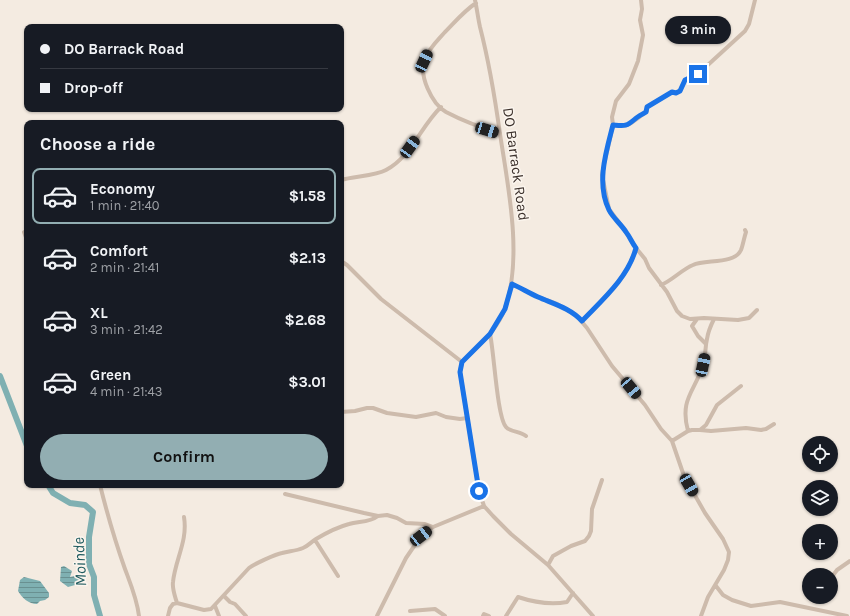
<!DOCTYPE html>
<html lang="en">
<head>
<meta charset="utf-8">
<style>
  body { margin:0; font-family:Karla,sans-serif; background:#242831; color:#f1f3f6; height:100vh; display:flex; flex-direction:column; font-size:15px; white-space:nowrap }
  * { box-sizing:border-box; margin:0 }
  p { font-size:13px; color:#9ea1a6 }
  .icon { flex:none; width:22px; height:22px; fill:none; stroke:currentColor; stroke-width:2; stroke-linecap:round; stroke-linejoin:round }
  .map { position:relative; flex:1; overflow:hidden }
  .sheet { position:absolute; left:24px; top:120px; width:320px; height:368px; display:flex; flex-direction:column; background:#171b24; border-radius:8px; box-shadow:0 1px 3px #0004 }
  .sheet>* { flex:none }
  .guide { position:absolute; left:24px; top:24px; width:320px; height:88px; border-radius:8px; box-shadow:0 1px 3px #0004; display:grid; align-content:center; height:88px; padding:0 16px; background:#171b24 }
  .buttons { position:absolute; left:802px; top:436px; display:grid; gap:8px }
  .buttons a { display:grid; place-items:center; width:36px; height:36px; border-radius:50%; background:#171b24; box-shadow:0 1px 3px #0004; font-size:20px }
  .end { position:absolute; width:18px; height:18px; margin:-9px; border:5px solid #1a73e8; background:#fff; box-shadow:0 0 0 2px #fff }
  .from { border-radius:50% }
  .bubble { position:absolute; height:28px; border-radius:14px; background:#171b24; box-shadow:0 1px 3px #0004; font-size:13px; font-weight:700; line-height:28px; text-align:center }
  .car { position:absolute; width:12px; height:24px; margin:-12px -6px; border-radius:5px; box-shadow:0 0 3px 1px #0007; background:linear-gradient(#222 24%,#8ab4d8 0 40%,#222 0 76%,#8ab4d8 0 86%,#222 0) }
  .guide b { display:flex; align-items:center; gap:14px; height:38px; font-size:15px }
  .guide b+b { border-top:1px solid #363941 }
  .guide i { width:10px; height:10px; background:#f1f3f6 }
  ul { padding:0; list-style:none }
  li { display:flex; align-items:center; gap:12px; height:56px; margin:0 8px 6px; padding:0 8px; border:2px solid transparent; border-radius:8px }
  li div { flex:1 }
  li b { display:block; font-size:15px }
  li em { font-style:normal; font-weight:700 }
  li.current { border-color:#92aeb2 }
  li>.icon { width:36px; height:36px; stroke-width:1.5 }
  h2 { padding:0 16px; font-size:18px; line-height:48px }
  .primary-button { display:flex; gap:8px; margin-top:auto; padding:8px 16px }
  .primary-button a { flex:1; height:46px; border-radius:24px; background:#92aeb2; color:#111; font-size:16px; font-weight:700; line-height:46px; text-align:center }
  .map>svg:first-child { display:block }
  .water { fill:url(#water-rules) }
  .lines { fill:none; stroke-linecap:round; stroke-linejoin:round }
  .river { stroke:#7fb0b2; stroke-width:6 }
  .minor { stroke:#cdbbac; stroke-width:4 }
  .route { stroke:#1a73e8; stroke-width:5 }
  .labels { text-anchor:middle; stroke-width:3; stroke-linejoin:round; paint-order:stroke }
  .street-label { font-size:15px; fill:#3b302b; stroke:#fbf5ee }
  .water-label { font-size:16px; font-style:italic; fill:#1f5a5e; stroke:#fbf5ee }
</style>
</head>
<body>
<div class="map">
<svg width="850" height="616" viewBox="0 0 850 616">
  <defs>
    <pattern id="water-rules" width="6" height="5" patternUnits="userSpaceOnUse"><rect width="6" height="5" fill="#7fb0b2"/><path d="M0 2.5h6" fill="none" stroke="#699091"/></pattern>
  </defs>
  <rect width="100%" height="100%" fill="#f4ebe1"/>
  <!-- water -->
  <path class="water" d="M 64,566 L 72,571 L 70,577 L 78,575 L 82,577 L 82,580 L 75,585 L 68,587 L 60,581 L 61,567 Z
    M 24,577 L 40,581 L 49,593 L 49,597 L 45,600 L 40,601 L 37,604 C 29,604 22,598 18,591 L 20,580 Z"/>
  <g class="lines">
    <!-- river -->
    <path class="river" d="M 0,376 L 27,446
      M 48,485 L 53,493 L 70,503 L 85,505 L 93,512 L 89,537 L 89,564 L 94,577 L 94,595 L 100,616"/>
    <!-- minor -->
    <path class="minor" d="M 475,0 C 477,9 478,18 480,27 C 489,62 495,98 500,134 C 508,186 523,258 505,308 C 498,330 478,346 462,362 L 460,372 L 479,491 L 484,506 L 493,516 L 511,534 L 548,565 L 593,616
      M 641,0 L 642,9 L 640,20 L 643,35 L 638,61 L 629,84 L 616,101 L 612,117 L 613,125 L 604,165 L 602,175 L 609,209 L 626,232 L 636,248 L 645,259 L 649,268 L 667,292 L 677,311 L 682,316 L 690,319 L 704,318 L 738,320 L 749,318 L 757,310
      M 476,3 C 464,11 455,22 445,32 C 437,41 429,48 425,59 C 418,75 432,104 446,112 C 463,121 482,128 500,133
      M 613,125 C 617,125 623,126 627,125 C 630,125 643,114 647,111 L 647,107 L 672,92 L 676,93 L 680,91 L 685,80 L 698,74 L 745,31 L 749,24 L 755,0
      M 341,180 C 354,176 375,176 386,170 C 411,157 421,126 441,107
      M 24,232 L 27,240
      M 341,261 L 347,265 L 381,299 L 462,362
      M 512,284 L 538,297 L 557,304 L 576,315 L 587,328 L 612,366 L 645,405 L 661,429 L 672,441 L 684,476 L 705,513 L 723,539 L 729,552 L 728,560 L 724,570 L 708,597 L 701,616
      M 661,285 C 673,280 681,270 693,265 C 705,259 734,265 741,250 C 743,245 744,238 746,232 L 745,230
      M 697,319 L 692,326 L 698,336 L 706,344
      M 582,321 C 603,299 628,278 636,248
      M 490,334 C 494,351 497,417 506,427 C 510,432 520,431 526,436
      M 341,412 L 355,411 L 367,408 L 373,408 L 387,413 L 416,417 L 436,413 L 446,417 L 460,419 L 467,418
      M 700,430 L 711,431 L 746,428 L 761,430 L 766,429 L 774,424
      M 688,431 C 679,398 696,391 703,364 C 706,355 705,347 707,339 C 708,332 711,325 714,319
      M 672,441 L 688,431 L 692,430 L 700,430 L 706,425 L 717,405 L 741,386
      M 100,485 C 107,513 115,541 125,569 C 131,585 137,599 139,616
      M 285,494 L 364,513 L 378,516 L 387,515 L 397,518 L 406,523 L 425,524 L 433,527
      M 315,540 L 338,576
      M 548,565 L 553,556 L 571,546 L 585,541 L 589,536 L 591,531 L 592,509 L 602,480
      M 831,578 L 837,570 L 850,561
      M 716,586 L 723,595 L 732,600 L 751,606 L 780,602 L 847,616
      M 224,596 L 230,602 L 235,604 L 246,616
      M 177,603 C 175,596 172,589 173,582 C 175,560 188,541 184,517
      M 215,606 L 219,616
      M 410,611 L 435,609 L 445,616
      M 168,616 L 170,608 L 173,604 L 177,603 L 204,610 L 211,609 L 249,568 C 254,564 276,554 282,553 C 289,551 296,551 303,548 C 308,546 311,542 316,539 C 326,533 338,527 349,524 C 359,521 369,523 378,516
      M 377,616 L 406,558 L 421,536 L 433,527 L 484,506
      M 483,616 L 484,614 L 489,616
      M 506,616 L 518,597 C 533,602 551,605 567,602 L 573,593"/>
  </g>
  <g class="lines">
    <!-- route -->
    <path class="route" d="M 479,491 L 460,372 L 462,362 L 490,334 L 505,309 L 512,284 C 521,288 529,293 538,297 C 554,304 570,308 582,321 C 602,300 628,278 636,248 C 632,243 630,237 626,232 C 621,224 613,218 609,210 C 596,183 606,152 613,125 C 624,126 626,127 635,119 C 638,116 643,114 646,112 L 647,107 L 672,92 L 676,93 L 680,91 L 685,80 L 698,74"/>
  </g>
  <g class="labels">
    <!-- street labels -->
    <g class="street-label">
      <text transform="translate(516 164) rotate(82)" y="5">DO Barrack Road</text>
    </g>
    <!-- water labels -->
    <g class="water-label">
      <text transform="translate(79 562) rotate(-93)" y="6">Moinde</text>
    </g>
  </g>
</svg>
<div class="buttons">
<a><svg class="icon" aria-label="locate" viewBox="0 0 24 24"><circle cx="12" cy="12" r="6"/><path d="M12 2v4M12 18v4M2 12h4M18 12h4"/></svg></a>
<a><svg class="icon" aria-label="layers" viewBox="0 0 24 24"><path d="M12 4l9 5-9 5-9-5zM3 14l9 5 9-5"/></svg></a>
<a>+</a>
<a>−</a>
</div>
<i class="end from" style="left:479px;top:491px"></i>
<i class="end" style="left:698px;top:74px"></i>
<div class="bubble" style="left:665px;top:16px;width:66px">3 min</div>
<i class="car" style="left:424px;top:61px;rotate:25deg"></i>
<i class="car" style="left:487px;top:130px;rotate:107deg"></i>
<i class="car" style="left:410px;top:147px;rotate:36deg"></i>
<i class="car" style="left:703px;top:365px;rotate:12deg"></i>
<i class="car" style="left:631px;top:388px;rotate:140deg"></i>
<i class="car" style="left:689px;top:485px;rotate:150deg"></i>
<i class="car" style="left:421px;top:536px;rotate:52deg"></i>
<div class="guide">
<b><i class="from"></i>DO Barrack Road</b>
<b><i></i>Drop-off</b>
</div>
<section class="sheet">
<h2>Choose a ride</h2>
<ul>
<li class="current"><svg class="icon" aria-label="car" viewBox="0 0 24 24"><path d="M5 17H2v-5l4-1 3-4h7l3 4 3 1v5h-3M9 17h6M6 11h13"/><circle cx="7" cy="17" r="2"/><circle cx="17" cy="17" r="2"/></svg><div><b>Economy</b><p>1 min · 21:40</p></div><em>$1.58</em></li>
<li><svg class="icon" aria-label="car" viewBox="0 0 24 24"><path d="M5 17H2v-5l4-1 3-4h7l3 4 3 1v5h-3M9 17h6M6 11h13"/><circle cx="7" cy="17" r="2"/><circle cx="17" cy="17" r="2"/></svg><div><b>Comfort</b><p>2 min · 21:41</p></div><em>$2.13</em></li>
<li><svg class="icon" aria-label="car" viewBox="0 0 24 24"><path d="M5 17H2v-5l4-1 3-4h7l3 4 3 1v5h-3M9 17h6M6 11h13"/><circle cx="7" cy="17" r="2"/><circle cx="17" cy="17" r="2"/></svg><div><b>XL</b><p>3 min · 21:42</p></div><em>$2.68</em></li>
<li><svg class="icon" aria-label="car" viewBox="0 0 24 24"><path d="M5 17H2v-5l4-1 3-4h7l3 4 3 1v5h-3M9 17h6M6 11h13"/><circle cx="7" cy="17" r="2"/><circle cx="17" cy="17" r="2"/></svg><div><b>Green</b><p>4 min · 21:43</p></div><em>$3.01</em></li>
</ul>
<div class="primary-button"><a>Confirm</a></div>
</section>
</div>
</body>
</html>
